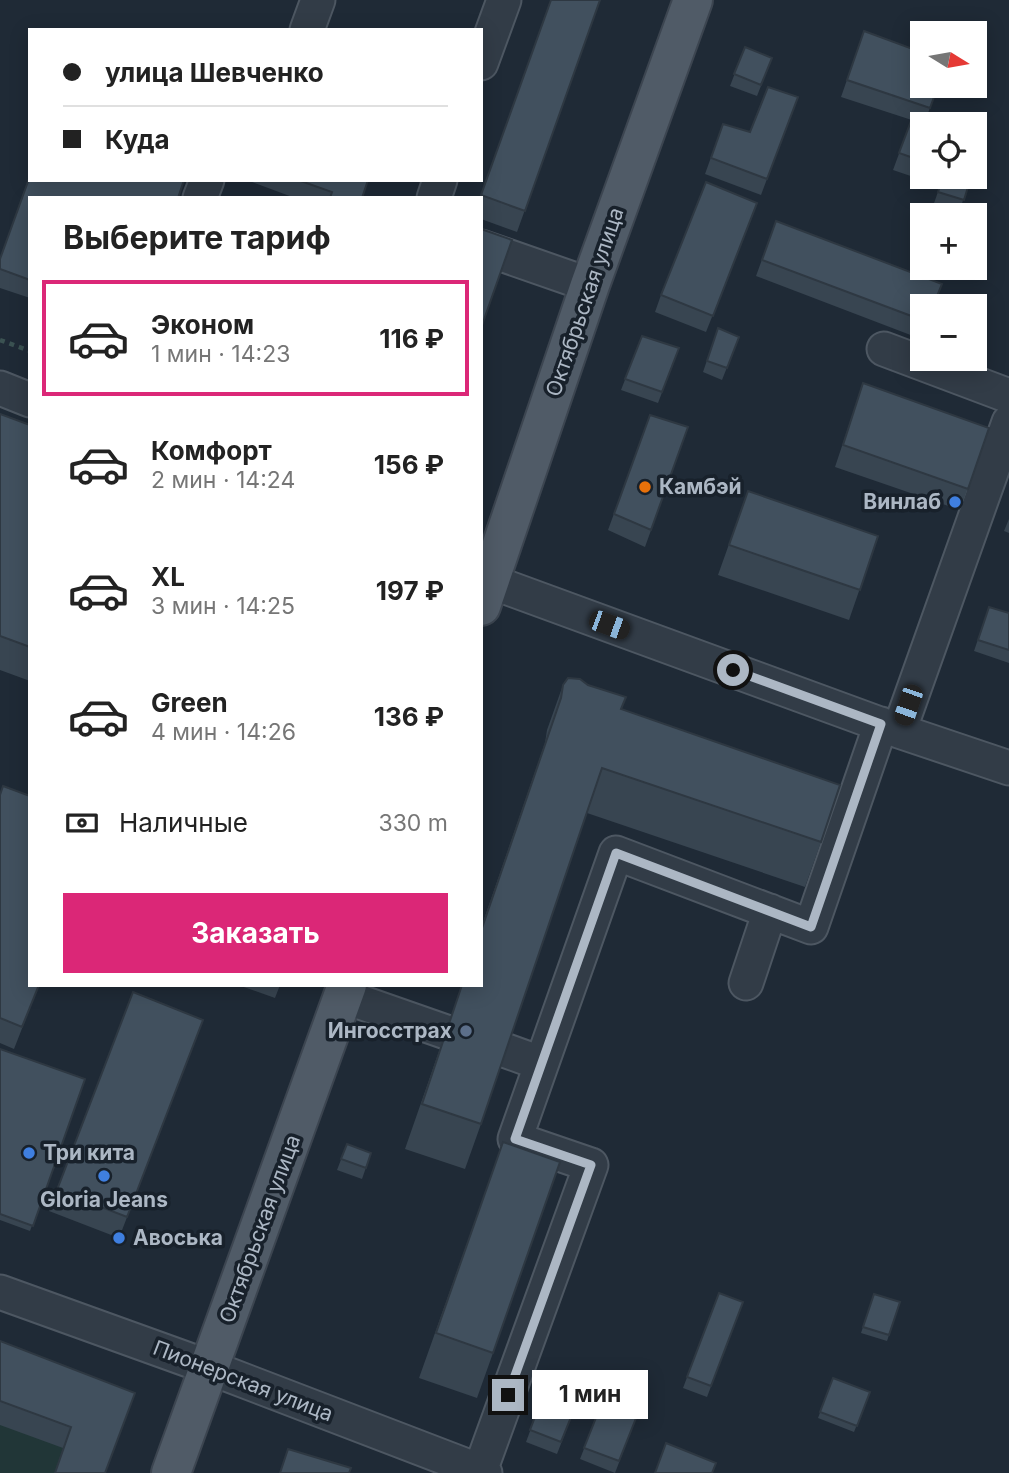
<!DOCTYPE html>
<html lang="ru">
<head>
<meta charset="utf-8">
<style>
  body { margin:0; font-family:Inter,sans-serif; background:#f6f6f6; color:#222; height:100vh; display:flex; flex-direction:column; font-size:26px; white-space:nowrap }
  * { box-sizing:border-box; margin:0 }
  p { font-size:23px; color:#767676 }
  .icon { flex:none; width:38px; height:38px; fill:none; stroke:currentColor; stroke-width:2; stroke-linecap:round; stroke-linejoin:round }
  .map { position:relative; flex:1; overflow:hidden }
  .side { position:absolute; left:28px; top:196px; width:455px; height:791px; display:flex; flex-direction:column; background:#fff; border-radius:0px; box-shadow:0 4px 18px #0003 }
  .side>* { flex:none }
  .top-card { position:absolute; left:28px; top:28px; width:455px; height:154px; border-radius:0px; box-shadow:0 4px 18px #0003; display:grid; align-content:center; height:154px; padding:0 35px; background:#fff }
  .needle { width:46px; rotate:101deg }
  .fabs { position:absolute; left:910px; top:21px; display:grid; gap:14px }
  .fabs a { display:grid; place-items:center; width:77px; height:77px; border-radius:0px; background:#fff; box-shadow:0 4px 18px #0003; font-size:35px }
  .end { position:absolute; width:32px; height:32px; margin:-16px; border:9px solid #acb7c4; background:#111; box-shadow:0 0 0 4px #111 }
  .from { border-radius:50% }
  .bubble { position:absolute; height:49px; border-radius:0px; background:#fff; box-shadow:0 4px 18px #0003; font-size:23px; font-weight:700; line-height:49px; text-align:center }
  .car { position:absolute; width:21px; height:42px; margin:-21px -10px; border-radius:9px; box-shadow:0 0 5px 2px #0007; background:linear-gradient(#222 24%,#8ab4d8 0 40%,#222 0 76%,#8ab4d8 0 86%,#222 0) }
  .top-card b { display:flex; align-items:center; gap:24px; height:66px; font-size:26px }
  .top-card b+b { border-top:2px solid #e0e0e0 }
  .top-card i { width:18px; height:18px; background:#222 }
  ul { padding:0; list-style:none }
  li { display:flex; align-items:center; gap:21px; height:116px; margin:0 14px 10px; padding:0 21px; border:4px solid transparent; border-radius:0px }
  li div { flex:1 }
  li b { display:block; font-size:26px }
  li em { font-style:normal; font-weight:700 }
  li.selected { border-color:#db2777 }
  li>.icon { width:63px; height:63px; stroke-width:1.5 }
  h2 { padding:0 35px; font-size:32px; line-height:84px }
  .pay { display:flex; align-items:center; gap:18px; height:77px; padding:0 35px; font-size:26px }
  .pay p { margin-inline-start:auto }
  .cta { display:flex; gap:14px; margin-top:auto; padding:14px 35px }
  .cta a { flex:1; height:80px; border-radius:0px; background:#db2777; color:#fff; font-size:28px; font-weight:700; line-height:80px; text-align:center }
  .map>svg:first-child { display:block }
  .green { fill:#213637 }
  .lines { fill:none; stroke-linecap:round; stroke-linejoin:round }
  .minor-casing { stroke:#4d5762; stroke-width:37 }
  .major-casing { stroke:#3c4550; stroke-width:42 }
  .path { stroke:#3b5252; stroke-width:4.5; stroke-dasharray:5 5; stroke-linecap:butt }
  .minor { stroke:#323c47; stroke-width:33 }
  .major { stroke:#505b67; stroke-width:38 }
  .wall { fill:#384551 }
  .building { fill:#41505e; stroke:#2e3842; stroke-width:2 }
  .route { stroke:#acb7c4; stroke-width:9 }
  .food-dot { fill:#e8710a; stroke:#18212b; stroke-width:2.5 }
  .shop-dot { fill:#3f7fe0; stroke:#18212b; stroke-width:2.5 }
  .service-dot { fill:#5c6f8a; stroke:#18212b; stroke-width:2.5 }
  .labels { text-anchor:middle; stroke-width:7; stroke-linejoin:round; paint-order:stroke }
  .street-label { font-size:21px; fill:#acb7c4; stroke:#18212b }
  .poi-label { font-size:21px; font-weight:bold; fill:#acb7c4; stroke:#18212b; text-anchor:start }
</style>
</head>
<body>
<div class="map">
<svg width="1009" height="1473" viewBox="0 0 1009 1473">
  <rect width="100%" height="100%" fill="#1f2a36"/>
  <!-- green -->
  <path class="green" d="M 0,1367 L 95,1473 L 0,1473 Z"/>
  <g class="lines">
    <defs>
      <path id="minor" d="M 307,30 L 318,0
        M 481,63 L 504,0
        M 200,198 L 207,180
        M 434,198 L 440,180
        M 481,247 L 590,285
        M 884,349 L 1009,396
        M 0,388 L 30,400
        M 481,578 L 899,731 L 1009,768
        M 899,731 L 1009,422
        M 746,983 L 770,911
        M 343,996 L 446,1032
        M 504,1050 L 540,1063
        M 0,1292 L 211,1368 L 485,1473
        M 480,1471 L 591,1165 L 515,1139 L 616,853 L 811,927 L 881,724"/>
      <path id="major" d="M 481,606 L 590,285 L 693,0
        M 171,1473 L 347,985"/>
    </defs>
    <!-- minor casing -->
    <use href="#minor" class="minor-casing"/>
    <!-- major casing -->
    <use href="#major" class="major-casing"/>
    <!-- path -->
    <path class="path" d="M 0,340 L 30,351"/>
    <!-- minor -->
    <use href="#minor" class="minor"/>
    <!-- major -->
    <use href="#major" class="major"/>
  </g>
  <!-- wall -->
  <path class="wall" d="M 551,0 L 600,0 L 517,232 L 481,219 L 481,198 L 480,198 Z
    M 864,31 L 918,51 L 938,86 L 924,124 L 841,97 Z
    M 745,47 L 772,58 L 757,96 L 730,86 Z
    M 798,97 L 761,195 L 705,174 L 723,124 L 750,132 Z
    M 911,121 L 922,125 L 922,177 L 971,177 L 958,215 L 932,209 L 940,186 L 893,170 Z
    M 247,180 L 368,180 L 362,198 L 295,198 Z
    M 30,198 L 30,298 L 0,288 L 0,259 Z
    M 751,219 L 706,332 L 655,312 L 661,295 Z
    M 776,221 L 922,306 L 922,336 L 921,339 L 756,276 Z
    M 718,328 L 739,337 L 722,380 L 703,372 Z
    M 642,336 L 679,348 L 658,403 L 621,390 Z
    M 863,383 L 989,428 L 960,510 L 835,467 Z
    M 0,414 L 30,425 L 30,681 L 0,670 Z
    M 650,415 L 688,427 L 645,547 L 608,530 Z
    M 748,491 L 878,536 L 849,620 L 718,575 Z
    M 1009,519 L 1009,533 L 1004,531 Z
    M 989,607 L 1009,613 L 1009,663 L 974,651 Z
    M 563,685 L 621,709 L 821,842 L 805,887 L 587,813 L 481,1124 L 465,1169 L 405,1149 L 462,985 L 481,985 L 481,928 L 545,743 L 547,730 Z
    M 0,795 L 30,985 L 39,985 L 14,1049 L 0,1043 Z
    M 238,985 L 280,985 L 275,998 Z
    M 195,1041 L 119,1238 L 49,1211 L 57,1190 Z
    M 0,1049 L 85,1079 L 30,1231 L 0,1220 Z
    M 503,1142 L 493,1353 L 477,1398 L 419,1378 Z
    M 347,1144 L 371,1153 L 362,1179 L 337,1170 Z
    M 719,1293 L 743,1302 L 707,1397 L 683,1388 Z
    M 874,1294 L 900,1302 L 887,1341 L 861,1333 Z
    M 0,1341 L 135,1393 L 63,1448 L 0,1425 Z
    M 833,1378 L 870,1392 L 854,1432 L 818,1418 Z
    M 546,1388 L 578,1400 L 557,1454 L 526,1442 Z
    M 605,1395 L 640,1408 L 615,1473 L 580,1459 Z"/>
  <!-- building -->
  <path class="building" d="M 551,0 L 600,0 L 525,211 L 481,195 Z
    M 864,31 L 918,51 L 922,41 L 922,86 L 938,86 L 930,108 L 847,80 Z
    M 745,47 L 772,58 L 761,85 L 734,74 Z
    M 768,87 L 798,97 L 767,179 L 711,158 L 723,124 L 750,132 Z
    M 911,121 L 922,125 L 922,161 L 899,153 Z
    M 975,144 L 980,146 L 975,164 Z
    M 30,176 L 30,180 L 184,180 L 178,198 L 30,198 L 30,280 L 0,269 L 0,259 Z
    M 943,177 L 971,177 L 964,200 L 938,192 Z
    M 298,180 L 368,180 L 362,198 L 330,198 L 332,192 Z
    M 706,182 L 757,203 L 713,316 L 661,295 Z
    M 776,221 L 942,284 L 933,306 L 922,306 L 922,320 L 762,260 Z
    M 481,229 L 512,240 L 481,328 Z
    M 718,328 L 739,337 L 727,368 L 707,361 Z
    M 642,336 L 679,348 L 662,392 L 625,379 Z
    M 863,383 L 989,428 L 968,489 L 843,445 Z
    M 0,414 L 30,425 L 30,647 L 0,636 Z
    M 650,415 L 688,427 L 651,530 L 614,514 Z
    M 748,491 L 878,536 L 860,590 L 729,545 Z
    M 989,607 L 1009,613 L 1009,650 L 978,640 Z
    M 568,678 L 580,679 L 588,685 L 626,697 L 621,709 L 840,785 L 821,842 L 602,768 L 481,1124 L 422,1104 L 462,985 L 481,985 L 481,931 L 561,698 L 563,685 Z
    M 3,786 L 30,796 L 30,985 L 39,985 L 22,1027 L 0,1018 L 0,795 Z
    M 133,992 L 203,1020 L 127,1217 L 57,1190 Z
    M 0,1049 L 85,1079 L 33,1226 L 0,1214 Z
    M 503,1142 L 560,1162 L 493,1353 L 436,1333 Z
    M 347,1144 L 371,1153 L 366,1168 L 341,1159 Z
    M 719,1293 L 743,1302 L 711,1386 L 687,1377 Z
    M 874,1294 L 900,1302 L 889,1335 L 863,1327 Z
    M 0,1341 L 135,1393 L 105,1473 L 55,1473 L 71,1427 L 0,1401 Z
    M 833,1378 L 870,1392 L 857,1426 L 820,1412 Z
    M 546,1388 L 578,1400 L 561,1442 L 530,1430 Z
    M 605,1395 L 640,1408 L 619,1461 L 584,1448 Z
    M 666,1443 L 716,1463 L 712,1473 L 655,1473 Z
    M 288,1449 L 351,1468 L 349,1473 L 280,1473 Z"/>
  <g class="lines">
    <!-- route -->
    <path class="route" d="M 508,1395 L 591,1165 L 515,1139 L 616,853 L 811,927 L 881,724 L 733,670"/>
  </g>
  <!-- markers -->
  <circle class="food-dot" cx="645" cy="487" r="7"/>
  <g class="shop-dot">
    <circle cx="955" cy="502" r="7"/>
    <circle cx="29" cy="1153" r="7"/>
    <circle cx="104" cy="1176" r="7"/>
    <circle cx="119" cy="1238" r="7"/>
  </g>
  <circle class="service-dot" cx="466" cy="1031" r="7"/>
  <g class="labels">
    <!-- street labels -->
    <g class="street-label">
      <text transform="translate(585 302) rotate(-71)" y="7">Октябрьская улица</text>
      <text transform="translate(260 1229) rotate(-70)" y="7">Октябрьская улица</text>
      <text transform="translate(243 1381) rotate(21)" y="7">Пионерская улица</text>
    </g>
    <!-- poi labels -->
    <g class="poi-label">
      <text x="659" y="494">Камбэй</text>
      <text x="941" y="509" text-anchor="end">Винлаб</text>
      <text x="452" y="1038" text-anchor="end">Ингосстрах</text>
      <text x="43" y="1160">Три кита</text>
      <text x="104" y="1207" text-anchor="middle">Gloria Jeans</text>
      <text x="133" y="1245">Авоська</text>
    </g>
  </g>
</svg>
<div class="fabs">
<a><svg class="needle" viewBox="-14 -14 28 28"><path d="M0-13l5 13h-10z" fill="#e53935"/><path d="M0 13l5-13h-10z" fill="#767676"/></svg></a>
<a><svg class="icon" aria-label="locate" viewBox="0 0 24 24"><circle cx="12" cy="12" r="6"/><path d="M12 2v4M12 18v4M2 12h4M18 12h4"/></svg></a>
<a>+</a>
<a>−</a>
</div>
<i class="end from" style="left:733px;top:670px"></i>
<i class="end" style="left:508px;top:1395px"></i>
<div class="bubble" style="left:532px;top:1370px;width:116px">1 мин</div>
<i class="car" style="left:609px;top:625px;rotate:110deg"></i>
<i class="car" style="left:908px;top:705px;rotate:199deg"></i>
<div class="top-card">
<b><i class="from"></i>улица Шевченко</b>
<b><i></i>Куда</b>
</div>
<section class="side">
<h2>Выберите тариф</h2>
<ul>
<li class="selected"><svg class="icon" aria-label="car" viewBox="0 0 24 24"><path d="M5 17H2v-5l4-1 3-4h7l3 4 3 1v5h-3M9 17h6M6 11h13"/><circle cx="7" cy="17" r="2"/><circle cx="17" cy="17" r="2"/></svg><div><b>Эконом</b><p>1 мин · 14:23</p></div><em>116 ₽</em></li>
<li><svg class="icon" aria-label="car" viewBox="0 0 24 24"><path d="M5 17H2v-5l4-1 3-4h7l3 4 3 1v5h-3M9 17h6M6 11h13"/><circle cx="7" cy="17" r="2"/><circle cx="17" cy="17" r="2"/></svg><div><b>Комфорт</b><p>2 мин · 14:24</p></div><em>156 ₽</em></li>
<li><svg class="icon" aria-label="car" viewBox="0 0 24 24"><path d="M5 17H2v-5l4-1 3-4h7l3 4 3 1v5h-3M9 17h6M6 11h13"/><circle cx="7" cy="17" r="2"/><circle cx="17" cy="17" r="2"/></svg><div><b>XL</b><p>3 мин · 14:25</p></div><em>197 ₽</em></li>
<li><svg class="icon" aria-label="car" viewBox="0 0 24 24"><path d="M5 17H2v-5l4-1 3-4h7l3 4 3 1v5h-3M9 17h6M6 11h13"/><circle cx="7" cy="17" r="2"/><circle cx="17" cy="17" r="2"/></svg><div><b>Green</b><p>4 мин · 14:26</p></div><em>136 ₽</em></li>
</ul>
<div class="pay"><svg class="icon" aria-label="cash" viewBox="0 0 24 24"><path d="M3 7h18v10H3z"/><circle cx="12" cy="12" r="2"/></svg>Наличные<p>330 m</p></div>
<div class="cta"><a>Заказать</a></div>
</section>
</div>
</body>
</html>
